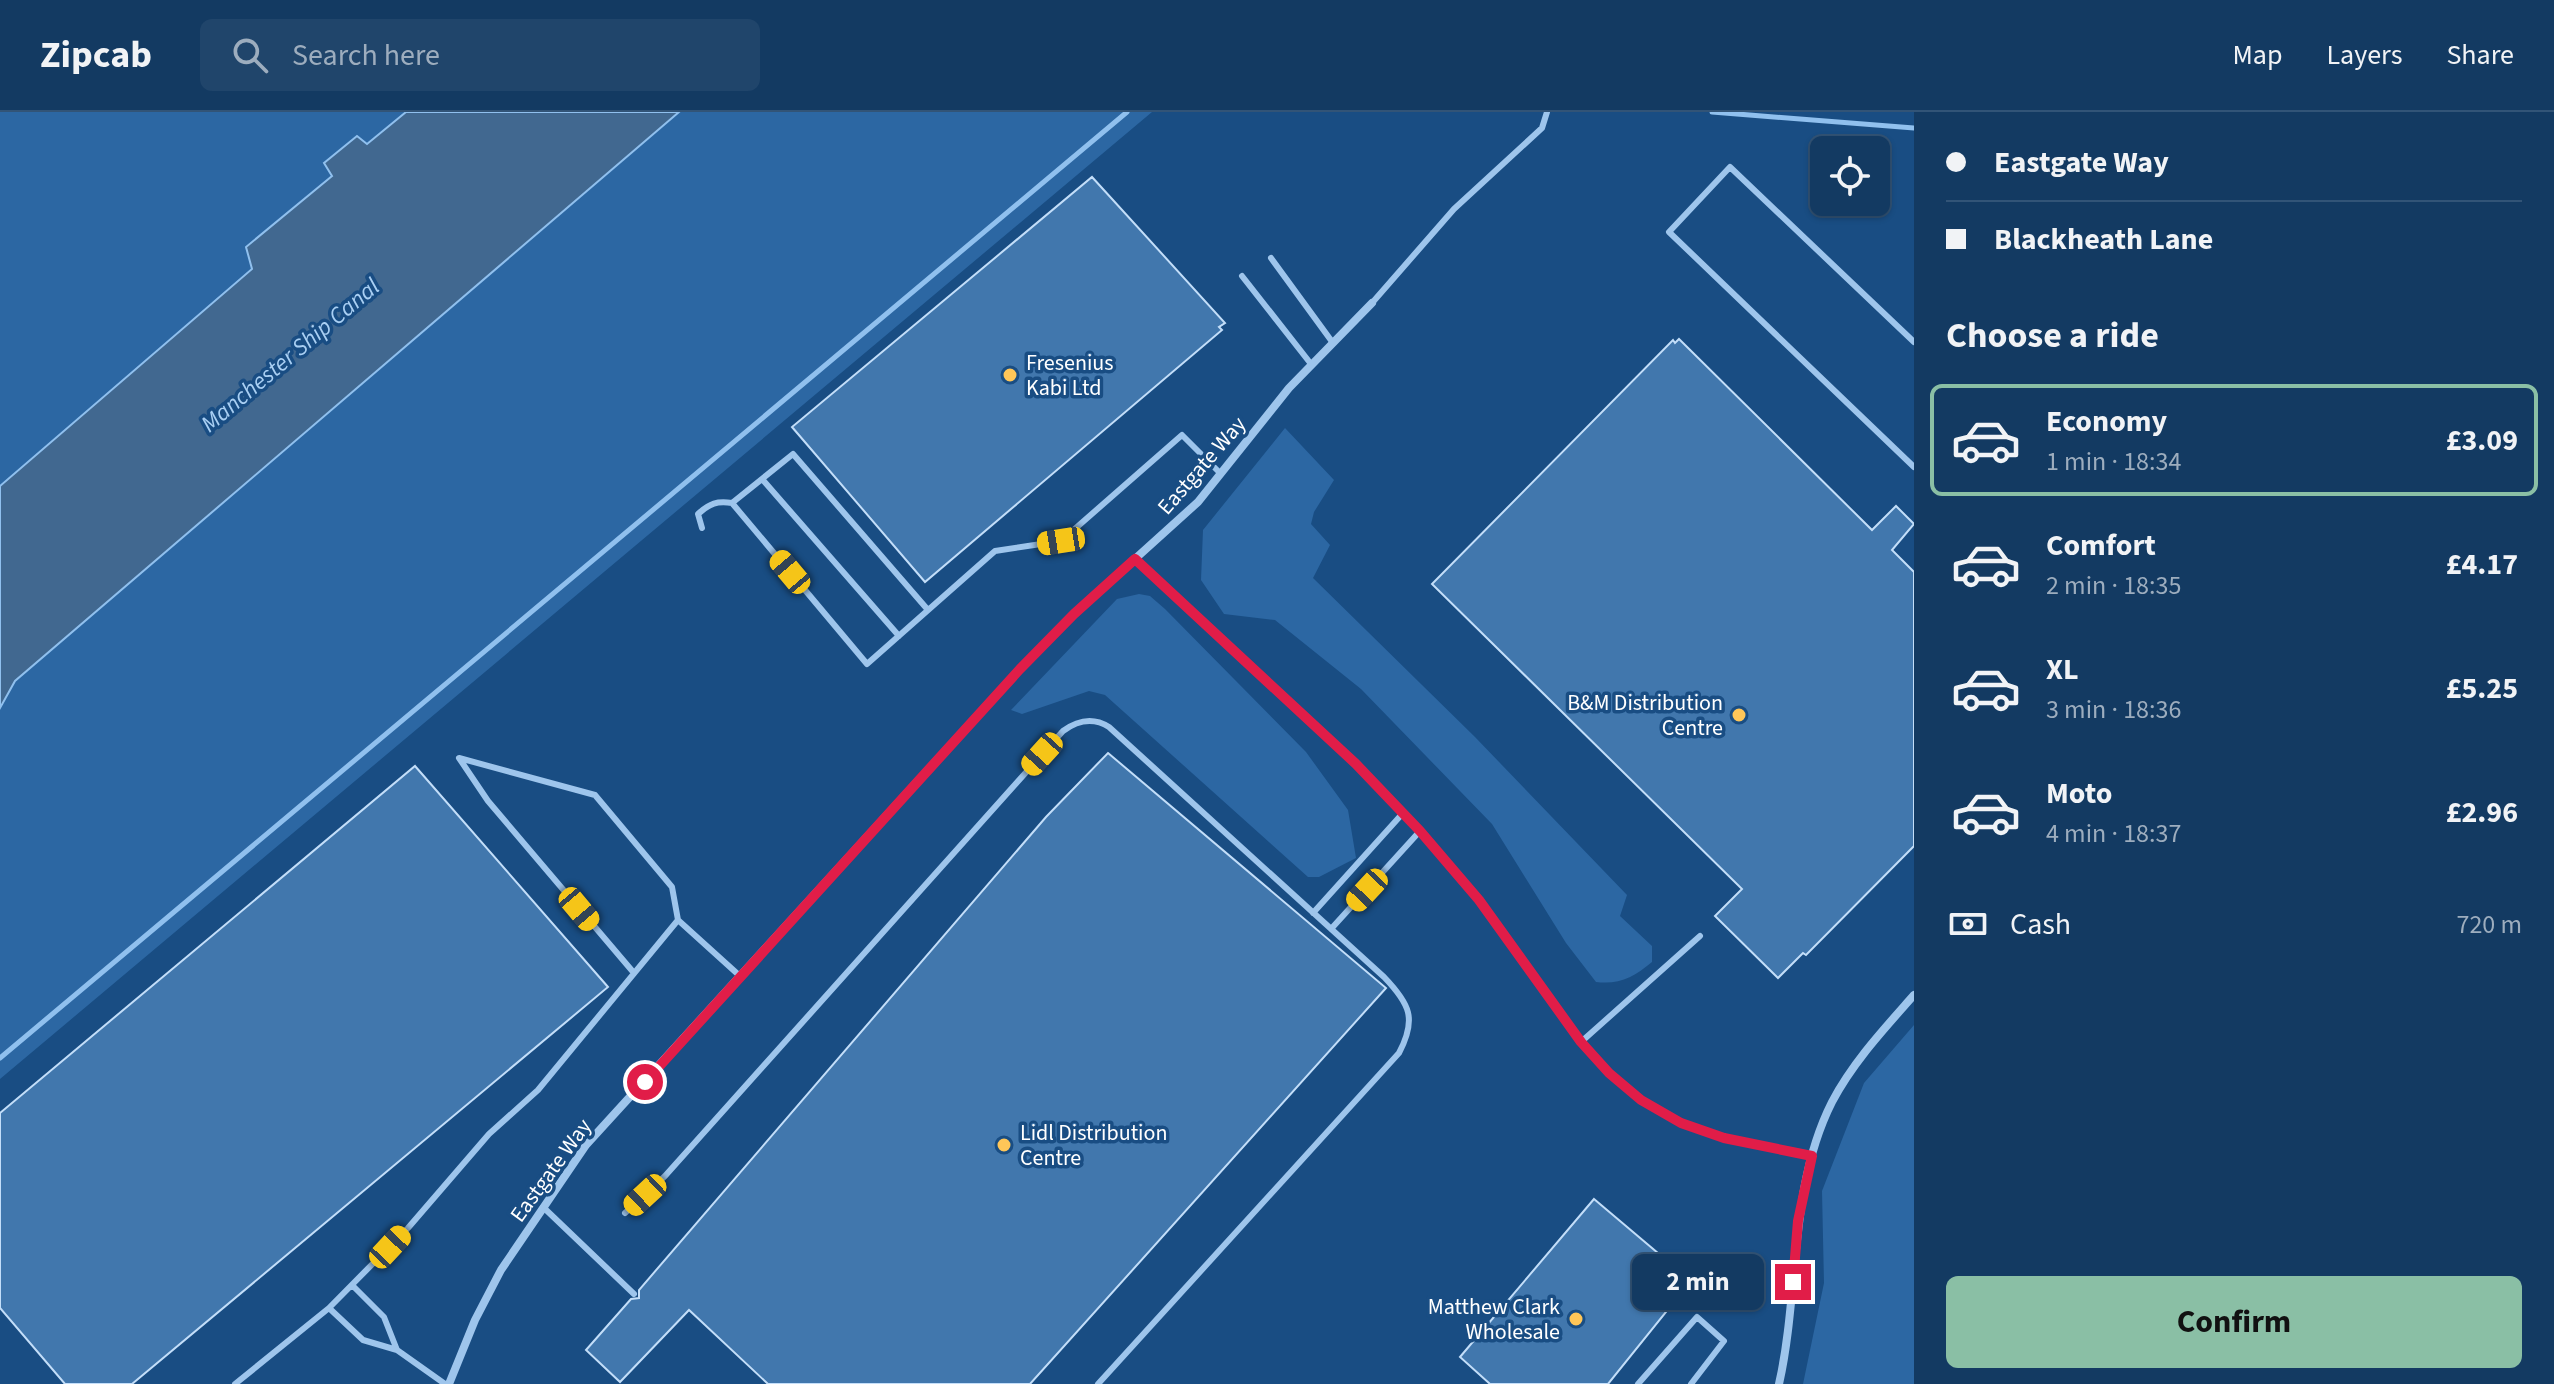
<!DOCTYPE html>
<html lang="en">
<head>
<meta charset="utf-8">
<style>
  body { margin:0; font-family:"Source Sans 3",sans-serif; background:#20456b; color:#f1f3f6; height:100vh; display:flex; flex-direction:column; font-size:30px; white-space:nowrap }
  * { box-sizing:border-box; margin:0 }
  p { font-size:26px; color:#9dadbe }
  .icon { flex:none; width:44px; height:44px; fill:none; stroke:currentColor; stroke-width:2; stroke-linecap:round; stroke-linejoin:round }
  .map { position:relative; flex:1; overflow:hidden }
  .panel { display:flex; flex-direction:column; background:#133a62; width:640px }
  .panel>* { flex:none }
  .hud { display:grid; align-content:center; height:176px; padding:0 32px; background:#133a62 }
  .fabs { position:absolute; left:1810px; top:24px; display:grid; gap:16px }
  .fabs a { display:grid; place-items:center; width:80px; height:80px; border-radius:12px; background:#133a62; box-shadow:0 2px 6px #0004,0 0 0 2px #325477; font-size:40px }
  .end { position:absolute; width:36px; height:36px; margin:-18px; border:10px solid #e11d48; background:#fff; box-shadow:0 0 0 4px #fff }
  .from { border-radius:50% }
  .bubble { position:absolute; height:56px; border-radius:12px; background:#133a62; box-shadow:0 2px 6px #0004,0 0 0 2px #325477; font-size:26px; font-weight:700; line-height:56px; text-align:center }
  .car { position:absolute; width:24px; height:48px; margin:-24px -12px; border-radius:10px; box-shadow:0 0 6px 2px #0007; background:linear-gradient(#f5c518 24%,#345 0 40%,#f5c518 0 76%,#345 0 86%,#f5c518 0) }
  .hud b { display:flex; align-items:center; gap:28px; height:76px; font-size:30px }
  .hud b+b { border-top:2px solid #325477 }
  .hud i { width:20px; height:20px; background:#f1f3f6 }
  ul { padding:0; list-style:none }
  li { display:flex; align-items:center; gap:24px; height:112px; margin:0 16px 12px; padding:0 16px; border:4px solid transparent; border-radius:12px }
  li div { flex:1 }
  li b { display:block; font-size:30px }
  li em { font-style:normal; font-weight:700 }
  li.selected { border-color:#8abfa5 }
  li>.icon { width:72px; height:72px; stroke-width:1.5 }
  h2 { padding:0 32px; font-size:36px; line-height:96px }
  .pay { display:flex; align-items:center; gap:20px; height:88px; padding:0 32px; font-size:30px }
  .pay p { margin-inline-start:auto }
  .button { display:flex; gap:16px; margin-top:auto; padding:16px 32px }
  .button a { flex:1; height:92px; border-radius:12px; background:#8abfa5; color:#111; font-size:32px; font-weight:700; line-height:92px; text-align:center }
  header { display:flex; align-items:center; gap:48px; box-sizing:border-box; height:112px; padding:0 40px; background:#133a62; border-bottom:2px solid #325477 }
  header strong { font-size:38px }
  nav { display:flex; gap:44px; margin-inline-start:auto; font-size:28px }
  .search { width:560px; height:72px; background:#20456b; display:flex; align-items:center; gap:20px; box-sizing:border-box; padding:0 28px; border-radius:12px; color:#9dadbe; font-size:30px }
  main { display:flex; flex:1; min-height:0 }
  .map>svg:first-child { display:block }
  .green { fill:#2c67a3 }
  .water { fill:#416890; stroke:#90c0ee; stroke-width:2 }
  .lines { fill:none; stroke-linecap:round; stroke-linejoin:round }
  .stream { stroke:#90c0ee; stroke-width:5 }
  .building { fill:#4177ad; stroke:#c3def9; stroke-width:2 }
  .service { stroke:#9ec5ec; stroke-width:6 }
  .minor { stroke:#9ec5ec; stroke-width:8 }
  .route { stroke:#e11d48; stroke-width:10 }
  .poi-dot { fill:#ffc658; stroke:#194d83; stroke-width:3 }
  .labels { text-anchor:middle; stroke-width:7; stroke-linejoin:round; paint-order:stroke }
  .poi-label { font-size:22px; fill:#fff; stroke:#194d83; text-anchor:start }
  .street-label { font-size:22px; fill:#fff; stroke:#194d83 }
  .water-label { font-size:24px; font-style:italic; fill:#a9cff3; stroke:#194d83 }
</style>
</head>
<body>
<header>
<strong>Zipcab</strong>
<div class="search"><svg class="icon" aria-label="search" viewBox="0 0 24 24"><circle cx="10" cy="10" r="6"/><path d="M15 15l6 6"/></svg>Search here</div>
<nav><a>Map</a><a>Layers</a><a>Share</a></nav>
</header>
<main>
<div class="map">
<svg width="1914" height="1272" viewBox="0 0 1914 1272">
  <rect width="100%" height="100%" fill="#194d83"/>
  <!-- green -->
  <path class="green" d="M 0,0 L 406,0 L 366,32 L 324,51 L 332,63 L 246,135 L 252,157 L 0,374 Z
    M 680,0 L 1152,0 L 0,967 L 0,596 L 15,569 Z
    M 1285,316 L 1334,368 L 1314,400 L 1311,412 L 1330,433 L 1313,466 L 1475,625 L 1627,783 L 1620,804 L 1652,834 L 1652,850 C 1634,865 1619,873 1596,870 L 1566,831 L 1492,712 L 1361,577 L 1275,508 L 1224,502 L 1201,468 L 1203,418 Z
    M 1139,482 L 1150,484 L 1165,497 L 1306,640 L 1348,698 L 1356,746 L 1319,765 L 1308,765 L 1105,583 L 1089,579 L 1022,602 L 1011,598 L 1117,487 Z
    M 1914,913 L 1914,1272 L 1803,1272 L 1824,1171 L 1822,1079 L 1864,971 Z"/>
  <!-- water -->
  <path class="water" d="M 406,0 L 679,0 L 15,569 L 0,596 L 0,374 L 252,157 L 246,135 L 332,64 L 324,51 L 357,24 L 367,32 Z"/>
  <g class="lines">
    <!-- stream -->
    <path class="stream" d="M 1712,0 L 1914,16
      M 0,946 L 1127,0"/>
  </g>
  <!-- building -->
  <path class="building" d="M 1092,65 L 1225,211 L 1219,215 L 1222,218 L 925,470 L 792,315 Z
    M 1679,227 L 1872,418 L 1896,394 L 1914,412 L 1892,438 L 1914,460 L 1914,734 L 1806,843 L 1803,841 L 1778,866 L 1715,804 L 1742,777 L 1432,472 L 1673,228 L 1675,231 Z
    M 1108,641 L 1386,876 L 1030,1272 L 768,1272 L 689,1198 L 620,1270 L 586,1238 L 631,1187 L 639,1186 L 639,1178 L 1046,705 Z
    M 415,654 L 608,875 L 132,1272 L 65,1272 L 0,1196 L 0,1001 Z
    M 1594,1087 L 1691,1169 L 1608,1272 L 1490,1272 L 1460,1245 Z"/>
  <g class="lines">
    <!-- service -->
    <path class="service" d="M 1271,146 L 1333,231
      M 1242,164 L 1311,252
      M 1372,191 L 1454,97 L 1542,16 L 1547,0
      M 1914,230 L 1730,55 L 1669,120 L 1914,355
      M 762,367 L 899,524
      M 702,416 L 698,402 C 710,391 717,389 732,391
      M 928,498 L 793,342 L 732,391 L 867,552 L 995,439 L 1061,429 L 1182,323 L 1221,362
      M 1313,801 L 1403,701
      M 1331,817 L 1420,719
      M 634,861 L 488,689 L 459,646 L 595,683 L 672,775 L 678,808
      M 1581,930 L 1700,824
      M 543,1095 L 634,1182
      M 625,1101 L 665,1064 L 1063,619 C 1078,608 1093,605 1109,615 L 1384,865 C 1410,892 1417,907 1399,941 L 1098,1272
      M 353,1174 L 384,1205 L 397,1238
      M 235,1272 L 329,1196
      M 445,1272 L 397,1238 L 363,1228 L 329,1196 L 408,1116 L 489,1022 L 538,978 L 678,808 L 741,865
      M 1638,1272 L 1697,1205 L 1724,1229 L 1691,1272"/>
    <!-- minor -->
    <path class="minor" d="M 1135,447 L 1356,652 L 1420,719 L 1479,788 L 1581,930 L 1609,961 L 1641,988 L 1681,1011 L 1724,1026 L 1812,1044
      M 449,1272 L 475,1208 L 501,1158 L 586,1033 L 1020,557 L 1074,502 L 1198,390 L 1289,276 L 1372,191
      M 1779,1272 C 1800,1179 1788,1077 1832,990 C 1853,950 1884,917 1914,883"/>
  </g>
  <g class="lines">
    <!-- route -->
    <path class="route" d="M 645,970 L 1020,557 L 1074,502 L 1135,447 L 1356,652 L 1420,719 L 1479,788 L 1581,930 L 1609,961 L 1641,988 L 1681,1011 L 1724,1026 L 1812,1044 L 1798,1109 L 1793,1170"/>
  </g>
  <!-- markers -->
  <g class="poi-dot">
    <circle cx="1010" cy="263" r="8"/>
    <circle cx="1739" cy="603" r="8"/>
    <circle cx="1004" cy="1033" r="8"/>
    <circle cx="1576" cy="1207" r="8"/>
  </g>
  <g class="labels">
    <!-- poi labels -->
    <g class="poi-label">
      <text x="1026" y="258">Fresenius<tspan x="1026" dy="25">Kabi Ltd</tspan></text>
      <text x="1723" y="598" text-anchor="end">B&amp;M Distribution<tspan x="1723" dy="25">Centre</tspan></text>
      <text x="1020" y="1028">Lidl Distribution<tspan x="1020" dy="25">Centre</tspan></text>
      <text x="1560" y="1202" text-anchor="end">Matthew Clark<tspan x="1560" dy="25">Wholesale</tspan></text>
    </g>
    <!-- street labels -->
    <g class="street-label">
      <text transform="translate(1201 353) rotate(-49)" y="8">Eastgate Way</text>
      <text transform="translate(550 1058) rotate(-54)" y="8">Eastgate Way</text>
    </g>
    <!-- water labels -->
    <g class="water-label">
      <text transform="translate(290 243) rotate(-40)" y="8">Manchester Ship Canal</text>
    </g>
  </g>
</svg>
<div class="fabs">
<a><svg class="icon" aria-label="locate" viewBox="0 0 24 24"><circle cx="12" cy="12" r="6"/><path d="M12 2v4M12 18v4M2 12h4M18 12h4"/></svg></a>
</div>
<i class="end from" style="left:645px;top:970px"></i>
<i class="end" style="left:1793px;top:1170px"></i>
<div class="bubble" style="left:1632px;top:1142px;width:132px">2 min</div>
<i class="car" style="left:1061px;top:429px;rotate:261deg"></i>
<i class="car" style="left:790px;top:460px;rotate:320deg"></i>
<i class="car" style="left:1042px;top:642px;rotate:222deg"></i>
<i class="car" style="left:1367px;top:778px;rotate:223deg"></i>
<i class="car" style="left:579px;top:797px;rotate:140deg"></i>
<i class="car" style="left:645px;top:1083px;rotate:227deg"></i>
<i class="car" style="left:390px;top:1135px;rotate:43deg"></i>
</div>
<section class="panel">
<div class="hud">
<b><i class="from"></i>Eastgate Way</b>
<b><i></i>Blackheath Lane</b>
</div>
<h2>Choose a ride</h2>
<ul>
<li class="selected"><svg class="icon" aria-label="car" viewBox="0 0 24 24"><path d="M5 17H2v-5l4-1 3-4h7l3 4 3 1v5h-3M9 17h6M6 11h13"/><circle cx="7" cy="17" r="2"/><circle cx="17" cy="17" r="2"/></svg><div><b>Economy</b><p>1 min · 18:34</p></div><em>£3.09</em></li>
<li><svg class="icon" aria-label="car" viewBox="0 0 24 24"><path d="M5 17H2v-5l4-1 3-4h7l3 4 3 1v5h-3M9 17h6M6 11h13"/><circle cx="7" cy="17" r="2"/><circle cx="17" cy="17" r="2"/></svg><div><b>Comfort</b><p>2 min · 18:35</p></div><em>£4.17</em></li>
<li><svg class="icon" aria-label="car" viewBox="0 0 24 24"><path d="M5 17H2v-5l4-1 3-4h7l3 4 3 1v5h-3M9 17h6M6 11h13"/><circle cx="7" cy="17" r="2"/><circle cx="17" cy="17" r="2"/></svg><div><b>XL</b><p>3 min · 18:36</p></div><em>£5.25</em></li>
<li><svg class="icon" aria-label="car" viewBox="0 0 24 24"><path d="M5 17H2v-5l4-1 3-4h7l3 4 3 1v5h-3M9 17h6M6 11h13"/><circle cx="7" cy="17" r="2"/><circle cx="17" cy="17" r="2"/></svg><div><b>Moto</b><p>4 min · 18:37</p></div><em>£2.96</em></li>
</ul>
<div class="pay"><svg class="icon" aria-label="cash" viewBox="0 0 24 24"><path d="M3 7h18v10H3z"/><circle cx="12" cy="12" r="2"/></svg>Cash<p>720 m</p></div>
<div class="button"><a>Confirm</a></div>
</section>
</main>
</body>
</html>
